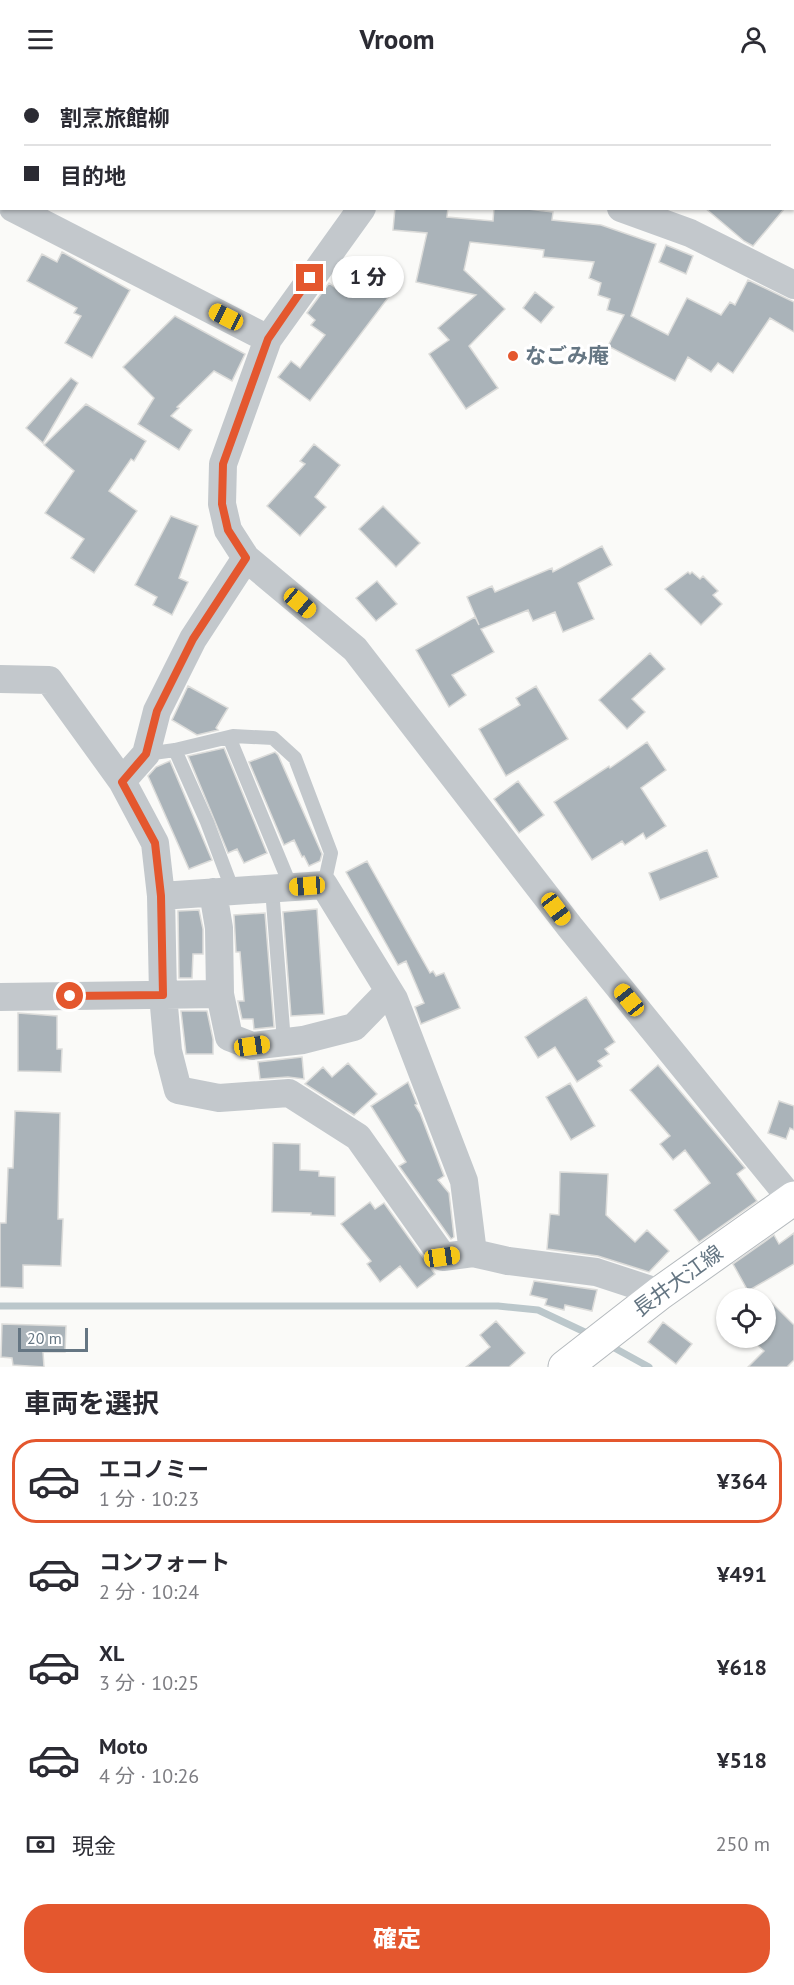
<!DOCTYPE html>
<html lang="ja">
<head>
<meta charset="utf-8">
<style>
  body { margin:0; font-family:"PT Sans","Noto Sans JP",sans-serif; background:#f2f2f3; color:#2b2b33; height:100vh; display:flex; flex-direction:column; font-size:22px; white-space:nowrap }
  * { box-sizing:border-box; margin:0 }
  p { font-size:20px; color:#7c7c81 }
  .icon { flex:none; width:33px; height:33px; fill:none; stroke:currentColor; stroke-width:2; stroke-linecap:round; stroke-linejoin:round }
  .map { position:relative; height:1289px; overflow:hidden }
  .side { display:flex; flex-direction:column; background:#fff; flex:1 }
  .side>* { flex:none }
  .guide { position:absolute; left:0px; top:0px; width:795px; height:132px; box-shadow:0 2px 4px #0004; display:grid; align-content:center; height:132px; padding:0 24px; background:#fff }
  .buttons { position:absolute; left:716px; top:1210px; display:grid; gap:12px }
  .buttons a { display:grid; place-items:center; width:60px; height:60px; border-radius:50%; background:#fff; box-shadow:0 2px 4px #0004; font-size:30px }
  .scale { position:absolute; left:18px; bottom:15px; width:70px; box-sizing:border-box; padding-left:6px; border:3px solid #657683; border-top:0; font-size:16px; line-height:21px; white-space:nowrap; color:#657683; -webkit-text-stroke:4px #fff; paint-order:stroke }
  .end { position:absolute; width:27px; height:27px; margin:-14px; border:8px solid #e4572e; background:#fff; box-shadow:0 0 0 3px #fff }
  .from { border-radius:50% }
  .bubble { position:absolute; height:42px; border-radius:21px; background:#fff; box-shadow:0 2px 4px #0004; font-size:20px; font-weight:800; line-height:42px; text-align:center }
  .car { position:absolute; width:18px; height:36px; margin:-18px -9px; border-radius:8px; box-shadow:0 0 4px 2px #0007; background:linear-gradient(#f5c518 24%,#345 0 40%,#f5c518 0 76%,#345 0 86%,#f5c518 0) }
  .guide b { display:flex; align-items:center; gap:21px; height:57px; font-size:22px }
  .guide b+b { border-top:2px solid #e1e1e2 }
  .guide i { width:15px; height:15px; background:#2b2b33 }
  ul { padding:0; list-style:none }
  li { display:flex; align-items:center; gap:18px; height:84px; margin:0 12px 9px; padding:0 12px; border:3px solid transparent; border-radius:24px }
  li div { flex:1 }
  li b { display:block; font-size:22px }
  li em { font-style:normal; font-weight:800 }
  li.current { border-color:#e4572e }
  li>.icon { width:54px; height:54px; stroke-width:1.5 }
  h2 { padding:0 24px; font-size:27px; line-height:72px }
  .pay { display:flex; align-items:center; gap:15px; height:66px; padding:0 24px; font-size:22px }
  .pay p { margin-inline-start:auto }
  .button { display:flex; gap:12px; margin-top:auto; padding:12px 24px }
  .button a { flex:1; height:69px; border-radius:24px; background:#e4572e; color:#fff; font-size:24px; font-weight:800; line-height:69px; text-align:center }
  header { display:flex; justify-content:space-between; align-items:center; height:78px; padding:0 24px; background:#fff; font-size:27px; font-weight:800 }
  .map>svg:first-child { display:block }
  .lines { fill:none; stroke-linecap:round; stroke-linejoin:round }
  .stream { stroke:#bbc7cb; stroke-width:7 }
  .building { fill:#aab3b9; stroke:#dcdcda; stroke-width:1.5 }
  .primary-casing { stroke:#b5babe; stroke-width:35 }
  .service { stroke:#c3c8cc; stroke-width:14 }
  .minor { stroke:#c3c8cc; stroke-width:28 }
  .primary { stroke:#fff; stroke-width:33 }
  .route { stroke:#e4572e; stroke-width:8 }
  .poi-dot { fill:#e4572e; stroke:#fff; stroke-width:2 }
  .labels { text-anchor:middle; stroke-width:6; stroke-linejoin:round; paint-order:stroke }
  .poi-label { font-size:21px; font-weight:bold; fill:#657683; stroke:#fff; text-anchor:start }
  .street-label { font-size:21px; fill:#657683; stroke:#fff }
</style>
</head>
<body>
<header><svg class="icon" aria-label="menu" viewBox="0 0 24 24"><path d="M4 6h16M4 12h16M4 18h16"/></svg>Vroom<svg class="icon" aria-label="person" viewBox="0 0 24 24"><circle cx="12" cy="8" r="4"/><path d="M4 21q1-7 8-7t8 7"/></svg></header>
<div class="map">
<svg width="794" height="1289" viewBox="0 0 794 1289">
  <rect width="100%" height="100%" fill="#fafaf8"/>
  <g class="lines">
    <!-- stream -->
    <path class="stream" d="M 0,1228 L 498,1228 L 538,1232 L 591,1257
      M 609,1267 L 649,1289"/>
  </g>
  <!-- building -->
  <path class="building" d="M 395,130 L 448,130 L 447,139 L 493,143 L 494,130 L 519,130 L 553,134 L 552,142 L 601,147 L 656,166 L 631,238 L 668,257 L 687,220 L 721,237 L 730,224 L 735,227 L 748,202 L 794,224 L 794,254 L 770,240 L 733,295 L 718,285 L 711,294 L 688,279 L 675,303 L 608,268 L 624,237 L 607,232 L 610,221 L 598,217 L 601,205 L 589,200 L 594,184 L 543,179 L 544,172 L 470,164 L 464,192 L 505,231 L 469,268 L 498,310 L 466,331 L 429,276 L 449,262 L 438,250 L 476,217 L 416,204 L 427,155 L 393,152 Z
    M 705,130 L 785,130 L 753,168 L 744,163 Z
    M 666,167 L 693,178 L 686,196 L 659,184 Z
    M 62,174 L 130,212 L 92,280 L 65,265 L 81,238 L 74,235 L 77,230 L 27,203 L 42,176 L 57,184 Z
    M 371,189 L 397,208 L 310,323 L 278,299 L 291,283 L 300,290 L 325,257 L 311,247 L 315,242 L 307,235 L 329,205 L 348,219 Z
    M 535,214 L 554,229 L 541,245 L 523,230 Z
    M 175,238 L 245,276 L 232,303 L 214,293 L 177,329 L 179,330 L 171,338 L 192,352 L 179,372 L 138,346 L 154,320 L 123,289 Z
    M 71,300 L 78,305 L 43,365 L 26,350 Z
    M 86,326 L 146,363 L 134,383 L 131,381 L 109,413 L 137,433 L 94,495 L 71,480 L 84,461 L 45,435 L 74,393 L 44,367 Z
    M 314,366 L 340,387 L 315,419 L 326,429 L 300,458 L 267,428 L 305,386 L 300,383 Z
    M 383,428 L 420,465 L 396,489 L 359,451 Z
    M 171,438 L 198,448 L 179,500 L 188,504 L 172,537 L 153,527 L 157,519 L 135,507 Z
    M 602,468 L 612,487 L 578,505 L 594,541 L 563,554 L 555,534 L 533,543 L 528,532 L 481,551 L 494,574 L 452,597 L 466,617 L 449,629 L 416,572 L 475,539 L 479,547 L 467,519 L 492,508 L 495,514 L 552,490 L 553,494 Z
    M 688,494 L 690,496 L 692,494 L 700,501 L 703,498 L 718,513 L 713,517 L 722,526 L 701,547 L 665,511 Z
    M 377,503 L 397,526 L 376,543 L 356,520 Z
    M 650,575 L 665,591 L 632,621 L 645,634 L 627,651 L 599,622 Z
    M 188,608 L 228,630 L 216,650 L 218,652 L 197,657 L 172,642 Z
    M 536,608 L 568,661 L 506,698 L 479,651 L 520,627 L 516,620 Z
    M 647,664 L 666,692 L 641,710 L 666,748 L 646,761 L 643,755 L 625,767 L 622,763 L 592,782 L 554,724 L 609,688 L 610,690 Z
    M 224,670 L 267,775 L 244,785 L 237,771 L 228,775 L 188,678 Z
    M 275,674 L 278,677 L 322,776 L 320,783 L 309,788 L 304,778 L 302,779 L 294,762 L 284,767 L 249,684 Z
    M 170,683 L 212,782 L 189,791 L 148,698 L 156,689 Z
    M 518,703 L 544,737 L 519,755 L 494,721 Z
    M 707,772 L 718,799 L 660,822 L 649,795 Z
    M 367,783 L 430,895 L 433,893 L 436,898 L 444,895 L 460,930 L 421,946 L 415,929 L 424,925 L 406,883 L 398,887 L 346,794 Z
    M 317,831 L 324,936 L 291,938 L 283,834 Z
    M 199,832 L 203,851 L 203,876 L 193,876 L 192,900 L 179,900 L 178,833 Z
    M 265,835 L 274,949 L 254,951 L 253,941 L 242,941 L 238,923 L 244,923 L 240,874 L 236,874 L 234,837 Z
    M 586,919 L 615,964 L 605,971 L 609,976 L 598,983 L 602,988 L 577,1004 L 555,969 L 538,980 L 525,959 Z
    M 181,933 L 207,933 L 213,961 L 213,976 L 186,976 Z
    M 18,935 L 57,938 L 57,971 L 62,971 L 61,994 L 18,993 Z
    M 302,979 L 304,1001 L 288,999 L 260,1001 L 258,984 Z
    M 348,985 L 377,1016 L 354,1037 L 305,1006 L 323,989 L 332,999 Z
    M 658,987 L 745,1090 L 737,1096 L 757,1123 L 699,1164 L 674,1132 L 710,1105 L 685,1072 L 673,1082 L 660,1066 L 670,1058 L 630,1012 Z
    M 408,1004 L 417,1026 L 415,1027 L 420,1035 L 444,1098 L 438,1102 L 449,1115 L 454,1159 L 451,1161 L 399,1088 L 406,1084 L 371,1028 Z
    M 570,1005 L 595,1048 L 571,1062 L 546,1019 Z
    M 779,1023 L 794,1028 L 794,1052 L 790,1050 L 786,1061 L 768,1055 Z
    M 15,1033 L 60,1035 L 58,1141 L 63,1141 L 61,1188 L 23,1187 L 23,1210 L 0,1209 L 0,1145 L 6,1145 L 8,1090 L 13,1090 Z
    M 273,1065 L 300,1066 L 300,1092 L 319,1093 L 319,1098 L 335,1099 L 335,1138 L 311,1137 L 311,1135 L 272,1134 Z
    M 560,1094 L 608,1096 L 606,1137 L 635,1164 L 647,1152 L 669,1173 L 649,1194 L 598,1178 L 547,1171 L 550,1136 L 559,1137 Z
    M 370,1124 L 375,1131 L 384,1125 L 435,1196 L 417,1210 L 400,1188 L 380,1204 L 367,1186 L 371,1183 L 341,1146 Z
    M 794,1155 L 794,1186 L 748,1213 L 733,1186 L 774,1157 L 779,1166 Z
    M 534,1203 L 597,1212 L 592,1233 L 565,1227 L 564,1232 L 545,1227 L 547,1221 L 530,1217 Z
    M 765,1218 L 794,1247 L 794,1282 L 787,1289 L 748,1289 L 764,1273 L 756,1266 L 762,1260 L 765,1260 Z
    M 496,1243 L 525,1275 L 509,1289 L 466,1289 L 490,1269 L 480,1257 Z
    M 663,1244 L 692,1266 L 676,1286 L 648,1264 Z
    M 2,1246 L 66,1248 L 65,1274 L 43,1274 L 44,1289 L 13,1287 L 12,1280 L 1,1279 Z"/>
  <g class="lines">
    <defs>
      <path id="primary" d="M 565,1289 L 660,1215 L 794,1120"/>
    </defs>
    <!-- primary casing -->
    <use href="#primary" class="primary-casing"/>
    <!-- service -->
    <path class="service" d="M 229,659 L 291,809
      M 175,672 L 207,744 L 233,813
      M 146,676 L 175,672 L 233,658 L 273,660 L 295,680 L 331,775 L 324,807
      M 272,811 L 284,964"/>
    <!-- minor -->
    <path class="minor" d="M 445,2 L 446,0
      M 13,130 L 268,261
      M 362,130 L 268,261 L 223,386 L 222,426 L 228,452 L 246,480 L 355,571 L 570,849 L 792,1122
      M 621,130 L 690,155 L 794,207
      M 0,601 L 49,602 L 122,703 L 155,765 L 161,818 L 163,917 L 168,973 L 178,1012 L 219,1020 L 289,1015 L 358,1059 L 443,1179 L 473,1175
      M 122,703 L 146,676 L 157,633 L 193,561 L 246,480
      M 213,814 L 219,850 L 220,916 L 229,959 L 252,968 L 303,962 L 354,949 L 389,913
      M 161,818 L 324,807 L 394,921 L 464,1103 L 473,1175 L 508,1183 L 596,1194 L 660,1215
      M 0,919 L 220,916"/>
    <!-- primary -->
    <use href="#primary" class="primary"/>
  </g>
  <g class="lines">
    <!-- route -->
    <path class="route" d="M 70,918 L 163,917 L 161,818 L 155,765 L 122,704 L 146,676 L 157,633 L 193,561 L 246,480 L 228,452 L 222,426 L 223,386 L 268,261 L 310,200"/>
  </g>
  <!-- markers -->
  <circle class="poi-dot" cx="513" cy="278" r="6"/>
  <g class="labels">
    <!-- poi labels -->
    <g class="poi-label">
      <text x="525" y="285">なごみ庵</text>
    </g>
    <!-- street labels -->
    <g class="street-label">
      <text transform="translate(678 1203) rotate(-36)" y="7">長井大江線</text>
    </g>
  </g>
</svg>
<div class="buttons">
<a><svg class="icon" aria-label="locate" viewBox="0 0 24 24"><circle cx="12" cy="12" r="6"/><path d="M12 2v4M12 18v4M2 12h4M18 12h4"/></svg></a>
</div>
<div class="scale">20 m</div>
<i class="end from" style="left:70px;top:918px"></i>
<i class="end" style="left:310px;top:200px"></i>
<div class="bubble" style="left:332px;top:178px;width:72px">1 分</div>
<i class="car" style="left:226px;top:239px;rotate:297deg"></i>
<i class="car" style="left:300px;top:525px;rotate:130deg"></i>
<i class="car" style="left:307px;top:808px;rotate:266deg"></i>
<i class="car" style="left:556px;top:831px;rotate:143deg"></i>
<i class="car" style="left:629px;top:922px;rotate:321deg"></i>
<i class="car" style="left:252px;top:968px;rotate:82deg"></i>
<i class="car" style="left:442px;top:1179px;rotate:82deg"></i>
<div class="guide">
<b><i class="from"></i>割烹旅館柳</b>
<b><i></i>目的地</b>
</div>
</div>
<section class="side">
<h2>車両を選択</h2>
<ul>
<li class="current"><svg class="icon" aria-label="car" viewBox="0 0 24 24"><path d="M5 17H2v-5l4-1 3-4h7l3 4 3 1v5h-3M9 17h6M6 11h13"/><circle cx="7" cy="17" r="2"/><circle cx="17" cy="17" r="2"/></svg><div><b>エコノミー</b><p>1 分 · 10:23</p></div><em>¥364</em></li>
<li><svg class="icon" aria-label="car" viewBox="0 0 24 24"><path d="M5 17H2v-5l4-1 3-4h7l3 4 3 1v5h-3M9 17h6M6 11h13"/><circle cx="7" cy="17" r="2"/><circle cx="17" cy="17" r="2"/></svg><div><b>コンフォート</b><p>2 分 · 10:24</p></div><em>¥491</em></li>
<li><svg class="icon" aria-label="car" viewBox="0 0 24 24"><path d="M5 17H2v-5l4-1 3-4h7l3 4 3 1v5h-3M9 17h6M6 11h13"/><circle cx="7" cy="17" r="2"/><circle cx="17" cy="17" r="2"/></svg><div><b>XL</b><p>3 分 · 10:25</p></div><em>¥618</em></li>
<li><svg class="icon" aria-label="car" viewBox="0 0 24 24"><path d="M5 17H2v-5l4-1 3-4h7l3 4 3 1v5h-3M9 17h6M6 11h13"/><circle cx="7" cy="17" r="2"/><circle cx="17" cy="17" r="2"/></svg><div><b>Moto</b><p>4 分 · 10:26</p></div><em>¥518</em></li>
</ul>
<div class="pay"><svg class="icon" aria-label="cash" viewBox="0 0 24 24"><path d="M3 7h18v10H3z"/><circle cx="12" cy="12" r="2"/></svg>現金<p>250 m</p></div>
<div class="button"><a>確定</a></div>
</section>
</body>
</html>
